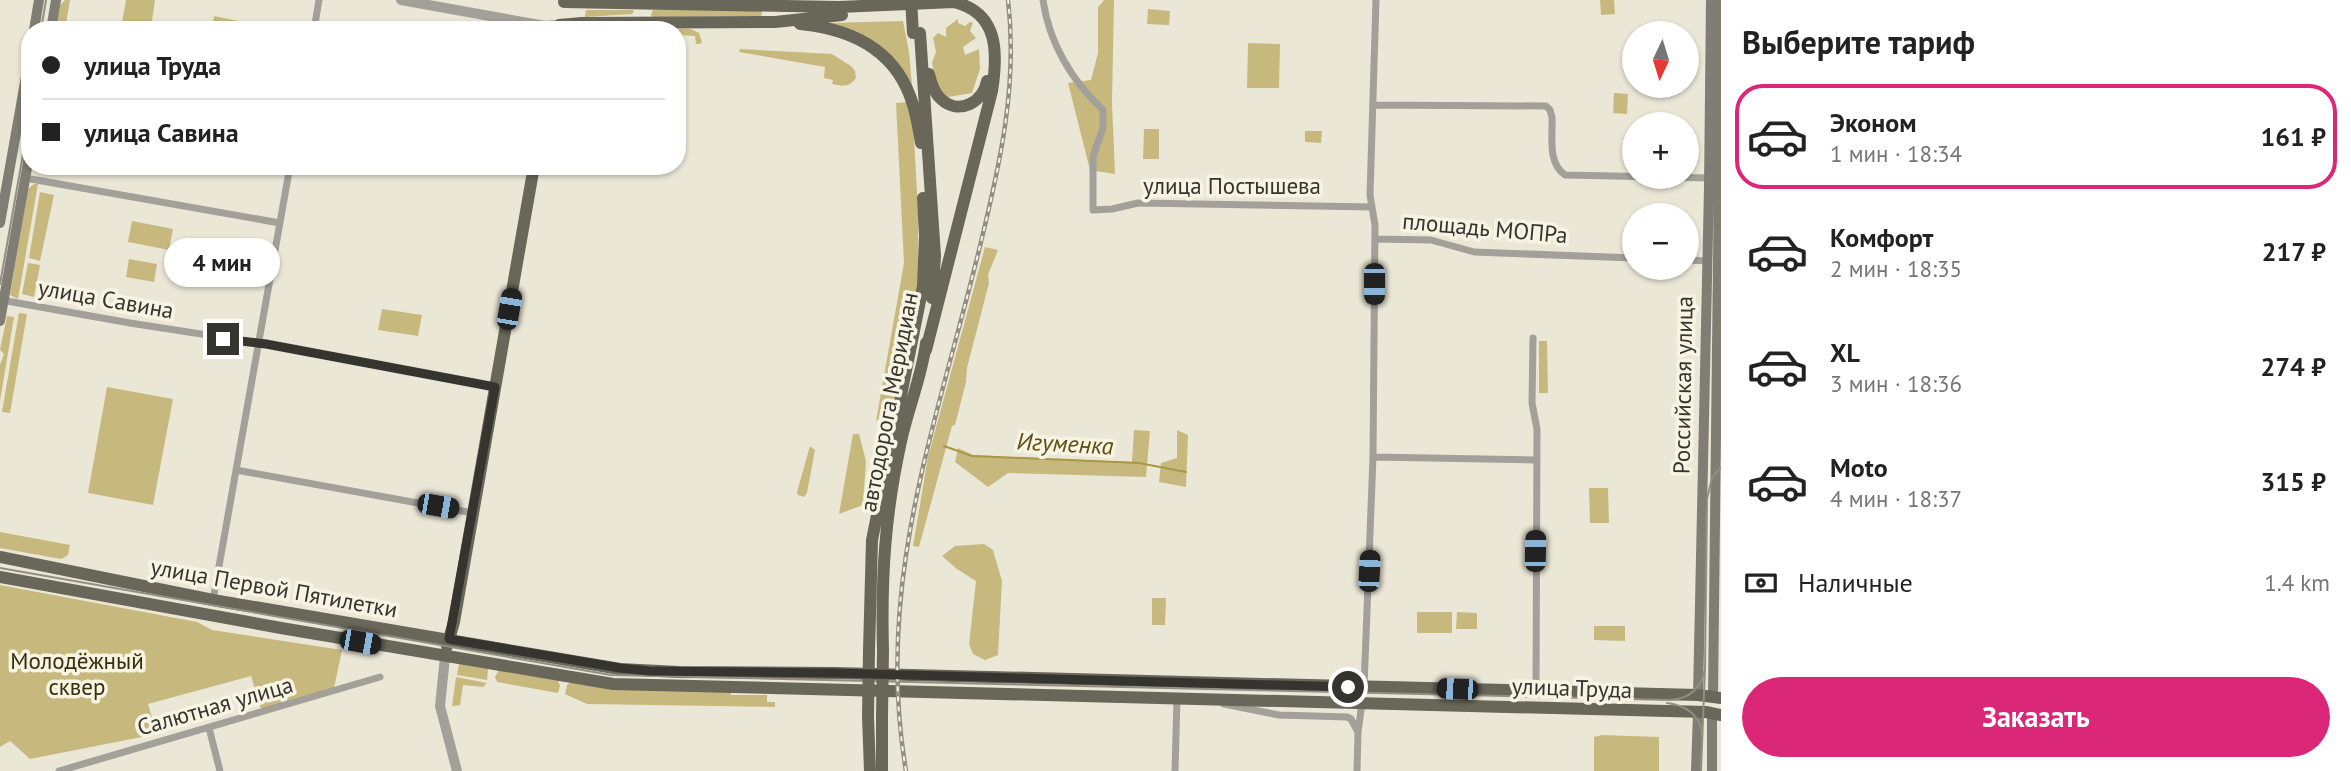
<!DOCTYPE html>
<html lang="ru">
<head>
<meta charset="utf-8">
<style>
  body { margin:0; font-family:"PT Sans",sans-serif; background:#f2f2f2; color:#222; height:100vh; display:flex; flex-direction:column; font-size:26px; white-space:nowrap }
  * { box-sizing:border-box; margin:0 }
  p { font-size:23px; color:#767676 }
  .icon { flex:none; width:38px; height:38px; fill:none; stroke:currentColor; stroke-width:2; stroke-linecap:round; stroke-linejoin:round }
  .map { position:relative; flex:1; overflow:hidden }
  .sheet { display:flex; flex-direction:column; background:#fff; width:630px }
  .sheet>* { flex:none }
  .guide { position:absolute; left:21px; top:21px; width:665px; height:154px; border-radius:28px; box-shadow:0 2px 5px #0004; display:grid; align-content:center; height:154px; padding:0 21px; background:#fff }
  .needle { width:46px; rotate:184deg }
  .controls { position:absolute; left:1622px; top:21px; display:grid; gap:14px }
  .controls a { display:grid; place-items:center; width:77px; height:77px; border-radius:50%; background:#fff; box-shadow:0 2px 5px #0004; font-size:35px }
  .end { position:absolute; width:32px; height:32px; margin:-16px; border:9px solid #35342e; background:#fff; box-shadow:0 0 0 4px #fff }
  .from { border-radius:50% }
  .bubble { position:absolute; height:49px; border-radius:24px; background:#fff; box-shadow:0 2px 5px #0004; font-size:23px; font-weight:700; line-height:49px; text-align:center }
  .car { position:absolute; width:21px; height:42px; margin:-21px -10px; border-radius:9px; box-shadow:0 0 5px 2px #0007; background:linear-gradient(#222 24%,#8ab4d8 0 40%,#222 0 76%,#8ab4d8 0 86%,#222 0) }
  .guide b { display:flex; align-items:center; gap:24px; height:66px; font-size:26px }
  .guide b+b { border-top:2px solid #e0e0e0 }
  .guide i { width:18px; height:18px; background:#222 }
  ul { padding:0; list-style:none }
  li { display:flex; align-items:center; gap:21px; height:105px; margin:0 14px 10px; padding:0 7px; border:4px solid transparent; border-radius:28px }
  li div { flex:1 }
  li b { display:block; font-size:26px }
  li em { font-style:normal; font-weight:700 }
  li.current { border-color:#db2777 }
  li>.icon { width:63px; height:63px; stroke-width:1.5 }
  h2 { padding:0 21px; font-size:32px; line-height:84px }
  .pay { display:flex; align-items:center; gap:18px; height:77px; padding:0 21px; font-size:26px }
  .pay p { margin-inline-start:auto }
  .cta { display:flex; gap:14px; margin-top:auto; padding:14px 21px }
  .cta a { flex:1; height:80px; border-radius:42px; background:#db2777; color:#fff; font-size:28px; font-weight:700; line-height:80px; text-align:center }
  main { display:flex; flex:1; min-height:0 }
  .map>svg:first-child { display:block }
  .green { fill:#c7b97d }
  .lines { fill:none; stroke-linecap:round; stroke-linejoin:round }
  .stream { stroke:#a99747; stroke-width:2 }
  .minor { stroke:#a2a099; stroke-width:7 }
  .tertiary { stroke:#a2a099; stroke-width:10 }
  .secondary { stroke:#807e74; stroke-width:10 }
  .primary { stroke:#69665a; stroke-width:12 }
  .tram { stroke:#918e83; stroke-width:2 }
  .rail-casing { stroke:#918e83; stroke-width:4.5 }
  .rail { stroke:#f8f4e4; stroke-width:2; stroke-dasharray:5; stroke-linecap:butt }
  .primary-bridge { stroke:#69665a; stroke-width:12 }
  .route { stroke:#35342e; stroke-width:9 }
  .labels { text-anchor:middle; stroke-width:7; stroke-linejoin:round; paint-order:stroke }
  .street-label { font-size:23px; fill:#35342e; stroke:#f8f4e4 }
  .park-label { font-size:23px; fill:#362e0a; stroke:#f8f4e4 }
  .water-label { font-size:24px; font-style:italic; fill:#5b4e10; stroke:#f8f4e4 }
</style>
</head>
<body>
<main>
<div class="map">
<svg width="1721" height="771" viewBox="0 0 1721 771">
  <rect width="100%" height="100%" fill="#ebe7d7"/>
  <!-- green -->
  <path class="green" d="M 65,0 L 70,0 L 65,30 L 56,30 L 60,5 Z
    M 126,0 L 155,0 L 151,27 L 122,22 Z
    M 1104,0 L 1114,0 L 1112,103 L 1115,174 L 1090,170 L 1068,83 L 1091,80 L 1098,53 L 1098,7 Z
    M 1600,0 L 1614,0 L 1615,14 L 1601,15 Z
    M 1148,9 L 1170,11 L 1169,25 L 1147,24 Z
    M 586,10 L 633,10 L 634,11 L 632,14 L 585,17 Z
    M 653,10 L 759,10 L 762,13 L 761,16 L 652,17 L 651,14 Z
    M 214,16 L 243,22 L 242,30 L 212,30 Z
    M 958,19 L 958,23 L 965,26 L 970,22 L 973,23 L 970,31 L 976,38 L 963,47 L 965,55 L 979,49 L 980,69 L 972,93 L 948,97 L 937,89 L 932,63 L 936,52 L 933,38 L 938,33 L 946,37 L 946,28 Z
    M 903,21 L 909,52 L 913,96 L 901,71 L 827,23 Z
    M 641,29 L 691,29 L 699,33 L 702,42 L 700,44 L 696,44 L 695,36 L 677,35 L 677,30 L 637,30 Z
    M 1248,43 L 1280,44 L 1279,88 L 1247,88 Z
    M 740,49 L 832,54 L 851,66 L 855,71 L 856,78 C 849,88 842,86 832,84 L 833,80 L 824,78 L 825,67 L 739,52 Z
    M 1614,93 L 1628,94 L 1627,114 L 1613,113 Z
    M 909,102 L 913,121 L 918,210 L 918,289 L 896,394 L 885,414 L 876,421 L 904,263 L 896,103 Z
    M 1144,129 L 1159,129 L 1159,159 L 1143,159 Z
    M 1305,131 L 1322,131 L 1321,143 L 1305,142 Z
    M 34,184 L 38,184 L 18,299 L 10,295 L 28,189 Z
    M 40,192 L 54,195 L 40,261 L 29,258 Z
    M 132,221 L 173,229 L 169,250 L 128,242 Z
    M 985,247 L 998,250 L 988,275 L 989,283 L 967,368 L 966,382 L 955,425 L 952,426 L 919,547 L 913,546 L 928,457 Z
    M 129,259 L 157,264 L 154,282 L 126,277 Z
    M 28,263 L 40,265 L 34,297 L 22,294 Z
    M 382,309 L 422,315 L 418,336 L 378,330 Z
    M 19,313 L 27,314 L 10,413 L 2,412 Z
    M 7,316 L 14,317 L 0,401 L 0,365 L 4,354 L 0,350 Z
    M 1539,341 L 1547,341 L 1548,393 L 1539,393 Z
    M 107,387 L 173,399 L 153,505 L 88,493 Z
    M 1134,430 L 1150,431 L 1146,477 L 1008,473 L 988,487 L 955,462 L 958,448 L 973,455 L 1132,462 Z
    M 1177,430 L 1188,435 L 1186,487 L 1159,482 L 1161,463 L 1177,458 Z
    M 853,434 L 859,434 L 866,461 L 863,505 L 839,514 Z
    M 810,446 L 815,450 L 807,493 L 804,497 L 798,495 L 797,492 Z
    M 1589,488 L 1608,488 L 1609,523 L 1590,523 Z
    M 0,532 L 70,545 L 68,555 L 61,559 L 0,548 Z
    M 984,544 L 993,550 L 1002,581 L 998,655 L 985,660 L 973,654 L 969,644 L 976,581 L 957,569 L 942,556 L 955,546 Z
    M 0,585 L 197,622 L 212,630 L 342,650 L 334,688 L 261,709 L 251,676 L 148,704 L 157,734 L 30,759 L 10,741 L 0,747 Z
    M 1152,598 L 1166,598 L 1165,625 L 1152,625 Z
    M 1417,612 L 1452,612 L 1452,633 L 1417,633 Z
    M 1457,612 L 1477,613 L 1477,629 L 1456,629 Z
    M 1594,626 L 1625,626 L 1625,641 L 1594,640 Z
    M 459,664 L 488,669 L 487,680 L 457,675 Z
    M 499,670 L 558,680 L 560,686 L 558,693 L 497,682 L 495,677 Z
    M 456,677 L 487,683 L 483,687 L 463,685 L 460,705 L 452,706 Z
    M 571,682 L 731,692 L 731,695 L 767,695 L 767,702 L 775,702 L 775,707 L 587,704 L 565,694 L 567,685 Z
    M 1602,735 L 1659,737 L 1659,771 L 1594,771 L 1594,737 Z"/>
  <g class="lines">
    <!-- stream -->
    <path class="stream" d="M 944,446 L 972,456 L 1139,463 L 1186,472"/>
    <!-- minor -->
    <path class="minor" d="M 1043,0 C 1049,43 1072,81 1103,110 L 1103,128 L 1093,156 L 1093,210 L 1112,209 L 1138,203 L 1372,207
      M 314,30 L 319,0
      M 1373,105 L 1546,106 L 1550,110 L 1552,117 C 1553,137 1547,162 1565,175 L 1709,178
      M 25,178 L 280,223
      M 1375,239 L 1431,240 L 1474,252 L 1634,258
      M 1687,260 L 1708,261
      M 1,300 L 130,323 L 266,344 L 495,387
      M 1533,338 L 1532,403 L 1537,429 L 1536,691
      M 1373,457 L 1536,460
      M 236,470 L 473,513
      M 213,600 L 290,166
      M 1364,687 L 1373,457 L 1375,225 L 1370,195 L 1376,0
      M 1224,704 L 1279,715 L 1347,717 L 1351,719 L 1358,732
      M 209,728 L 220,771
      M 59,771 L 380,677
      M 1175,771 L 1177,699
      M 1357,771 L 1358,732 L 1362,703"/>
    <!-- tertiary -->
    <path class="tertiary" d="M 401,0 L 545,26 L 559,25
      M 445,657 L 440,706 L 457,771"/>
    <!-- secondary -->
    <path class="secondary" d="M 34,30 L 39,0
      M 51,30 L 56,0
      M 0,223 L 30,54
      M 0,321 L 30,151
      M 1698,695 L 1709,187 L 1711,0
      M 1713,696 L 1721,0
      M 1696,771 L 1698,712
      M 1712,771 L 1712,713"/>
    <!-- primary -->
    <path class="primary" d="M 564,2 L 839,7 L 954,2 C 999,13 998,53 992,91 L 926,350
      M 800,24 C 852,29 897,50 913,105 C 917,118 919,131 921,143
      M 559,25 L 582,23 L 775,22 L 842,15
      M 920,33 L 935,256 L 932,298
      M 929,74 C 931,83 934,93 941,99 C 959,116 983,102 987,81
      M 0,557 L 213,600 L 620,669 L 679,672 L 835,673 L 1698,695 L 1721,698
      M 0,577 L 281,628 L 613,684 L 1706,712 L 1721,715
      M 447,646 L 454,622 L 534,166
      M 869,651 L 872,540 L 923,286 L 925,236 L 923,198
      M 883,651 C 881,576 885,512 902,437 C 909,406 922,375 926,343
      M 868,716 L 870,771
      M 882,771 L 882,716"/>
    <!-- tram -->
    <path class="tram" d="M 41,30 L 46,0
      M 25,122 L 30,94
      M 0,284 L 30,115
      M 0,568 L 611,675 L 1670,700 C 1689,699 1701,688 1705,669
      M 1667,703 C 1685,705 1701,715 1702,735
      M 1701,771 L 1705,669 L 1707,499 L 1712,478 L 1721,467"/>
    <defs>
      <path id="rail" d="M 906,771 C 874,583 937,424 980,246 C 1000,164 1018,85 1008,0"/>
    </defs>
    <!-- rail casing -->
    <use href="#rail" class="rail-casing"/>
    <!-- rail -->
    <use href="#rail" class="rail"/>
    <!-- primary-bridge -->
    <path class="primary-bridge" d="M 911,0 L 913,33
      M 868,716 L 869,651
      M 882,716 L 883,651"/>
  </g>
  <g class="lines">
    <!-- route -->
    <path class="route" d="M 223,339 L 266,344 L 495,387 L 449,639 L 620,668 L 649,671 L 835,673 L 1348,687"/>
  </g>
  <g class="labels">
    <!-- street labels -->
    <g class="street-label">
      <text x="1232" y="194">улица Постышева</text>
      <text transform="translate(1485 228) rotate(5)" y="8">площадь МОПРа</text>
      <text transform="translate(106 299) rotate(10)" y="8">улица Савина</text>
      <text transform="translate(1683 385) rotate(-89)" y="8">Российская улица</text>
      <text transform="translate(889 402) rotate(-79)" y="8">автодорога Меридиан</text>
      <text transform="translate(274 588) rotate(10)" y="8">улица Первой Пятилетки</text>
      <text transform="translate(1572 688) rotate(2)" y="8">улица Труда</text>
      <text transform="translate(215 706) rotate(-16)" y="8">Салютная улица</text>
    </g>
    <!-- park labels -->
    <g class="park-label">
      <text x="77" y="669">Молодёжный<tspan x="77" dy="26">сквер</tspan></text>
    </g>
    <!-- water labels -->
    <g class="water-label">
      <text transform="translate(1065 444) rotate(3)" y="8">Игуменка</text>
    </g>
  </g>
</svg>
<div class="controls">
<a><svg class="needle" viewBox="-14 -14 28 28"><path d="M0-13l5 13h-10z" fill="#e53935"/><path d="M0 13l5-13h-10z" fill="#767676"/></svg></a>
<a>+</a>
<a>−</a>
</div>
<i class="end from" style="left:1348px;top:687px"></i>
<i class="end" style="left:223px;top:339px"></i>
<div class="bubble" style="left:164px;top:238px;width:116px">4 мин</div>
<i class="car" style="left:1374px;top:284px;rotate:180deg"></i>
<i class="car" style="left:509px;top:309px;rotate:10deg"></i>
<i class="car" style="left:438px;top:506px;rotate:100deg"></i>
<i class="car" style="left:1535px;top:551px;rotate:1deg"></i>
<i class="car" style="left:1369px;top:571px;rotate:3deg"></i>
<i class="car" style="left:360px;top:642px;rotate:100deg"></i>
<i class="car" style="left:1457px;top:689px;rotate:272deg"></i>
<div class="guide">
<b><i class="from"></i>улица Труда</b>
<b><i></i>улица Савина</b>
</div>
</div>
<section class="sheet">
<h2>Выберите тариф</h2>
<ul>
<li class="current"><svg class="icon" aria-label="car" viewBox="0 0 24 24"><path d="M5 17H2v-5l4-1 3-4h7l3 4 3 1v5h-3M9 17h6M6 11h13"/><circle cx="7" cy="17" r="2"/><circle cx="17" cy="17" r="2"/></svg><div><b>Эконом</b><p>1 мин · 18:34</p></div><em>161 ₽</em></li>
<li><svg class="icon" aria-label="car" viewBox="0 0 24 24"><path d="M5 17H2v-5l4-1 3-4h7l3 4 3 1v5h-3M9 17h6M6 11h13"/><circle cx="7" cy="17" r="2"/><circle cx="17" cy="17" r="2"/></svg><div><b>Комфорт</b><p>2 мин · 18:35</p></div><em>217 ₽</em></li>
<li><svg class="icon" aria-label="car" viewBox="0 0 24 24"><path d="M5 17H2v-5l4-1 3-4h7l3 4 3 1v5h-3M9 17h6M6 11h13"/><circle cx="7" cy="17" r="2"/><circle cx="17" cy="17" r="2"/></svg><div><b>XL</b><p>3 мин · 18:36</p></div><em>274 ₽</em></li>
<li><svg class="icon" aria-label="car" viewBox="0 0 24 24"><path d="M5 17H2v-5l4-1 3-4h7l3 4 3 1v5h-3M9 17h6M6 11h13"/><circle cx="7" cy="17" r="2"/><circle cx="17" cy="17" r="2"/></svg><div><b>Moto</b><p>4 мин · 18:37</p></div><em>315 ₽</em></li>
</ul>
<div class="pay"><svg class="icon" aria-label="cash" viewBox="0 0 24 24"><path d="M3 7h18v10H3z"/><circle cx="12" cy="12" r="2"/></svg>Наличные<p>1.4 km</p></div>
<div class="cta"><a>Заказать</a></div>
</section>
</main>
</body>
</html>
